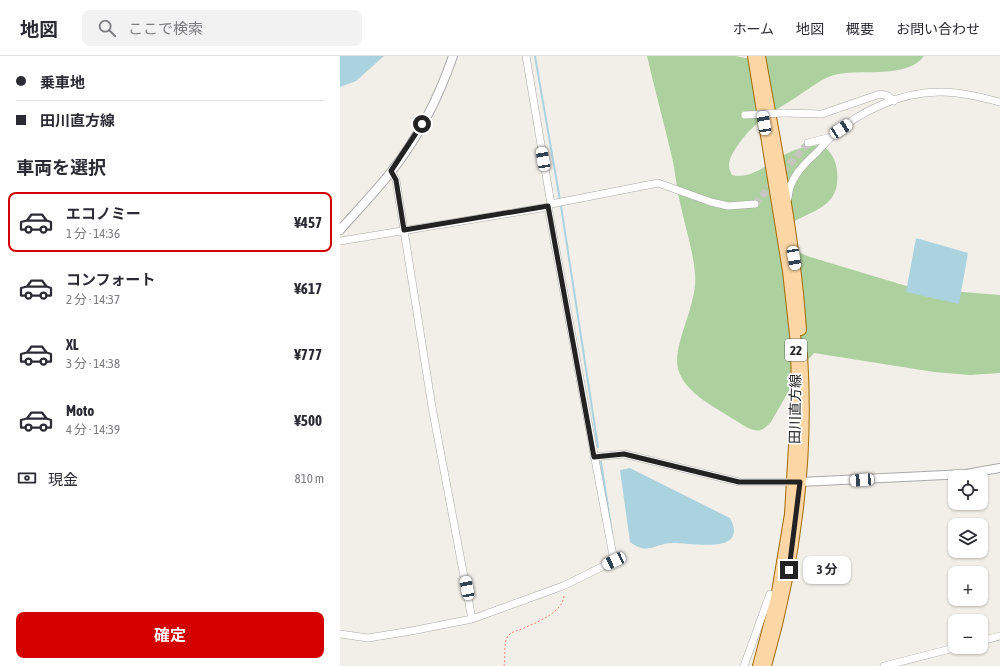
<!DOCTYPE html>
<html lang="ja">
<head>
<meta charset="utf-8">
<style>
  body { margin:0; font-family:"Asap Condensed","Noto Sans JP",sans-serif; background:#f2f2f3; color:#2b2b33; height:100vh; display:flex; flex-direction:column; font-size:15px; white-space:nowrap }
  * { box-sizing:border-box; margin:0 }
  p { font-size:13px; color:#7c7c81 }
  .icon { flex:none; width:22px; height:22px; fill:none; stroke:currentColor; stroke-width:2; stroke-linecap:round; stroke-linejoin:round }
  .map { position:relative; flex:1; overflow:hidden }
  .sheet { display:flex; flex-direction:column; background:#fff; width:340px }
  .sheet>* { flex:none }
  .banner { display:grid; align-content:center; height:88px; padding:0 16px; background:#fff }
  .tools { position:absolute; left:608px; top:414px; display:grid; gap:8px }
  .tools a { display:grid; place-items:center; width:40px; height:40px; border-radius:8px; background:#fff; box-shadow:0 1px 3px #0004; font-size:20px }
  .end { position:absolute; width:18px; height:18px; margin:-9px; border:5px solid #222; background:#fff; box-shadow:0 0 0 2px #fff }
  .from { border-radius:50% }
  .bubble { position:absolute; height:28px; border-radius:8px; background:#fff; box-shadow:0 1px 3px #0004; font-size:13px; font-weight:700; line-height:28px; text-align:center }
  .car { position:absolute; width:12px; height:24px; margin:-12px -6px; border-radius:5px; box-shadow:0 0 3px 1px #0007; background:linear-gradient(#fff 24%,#345 0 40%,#fff 0 76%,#345 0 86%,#fff 0) }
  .banner b { display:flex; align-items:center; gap:14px; height:38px; font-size:15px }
  .banner b+b { border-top:1px solid #e1e1e2 }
  .banner i { width:10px; height:10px; background:#2b2b33 }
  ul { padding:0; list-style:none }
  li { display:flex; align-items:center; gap:12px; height:60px; margin:0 8px 6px; padding:0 8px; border:2px solid transparent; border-radius:8px }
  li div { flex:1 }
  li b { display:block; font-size:15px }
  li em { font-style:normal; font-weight:700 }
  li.on { border-color:#d40000 }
  li>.icon { width:36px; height:36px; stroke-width:1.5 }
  h2 { padding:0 16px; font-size:18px; line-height:48px }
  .pay { display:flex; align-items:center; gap:10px; height:44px; padding:0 16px; font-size:15px }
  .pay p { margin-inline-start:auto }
  .button { display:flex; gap:8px; margin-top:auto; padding:8px 16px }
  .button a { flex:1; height:46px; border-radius:8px; background:#d40000; color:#fff; font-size:16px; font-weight:700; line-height:46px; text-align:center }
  header { display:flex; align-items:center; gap:24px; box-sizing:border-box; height:56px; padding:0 20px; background:#fff; border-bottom:1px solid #e1e1e2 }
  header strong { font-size:19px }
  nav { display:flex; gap:22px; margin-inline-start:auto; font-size:14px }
  .search { width:280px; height:36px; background:#f2f2f3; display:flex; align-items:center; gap:10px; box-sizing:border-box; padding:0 14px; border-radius:8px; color:#7c7c81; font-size:15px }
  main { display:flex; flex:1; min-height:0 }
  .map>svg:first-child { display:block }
  .forest { fill:#add19e }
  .water { fill:#aad3df }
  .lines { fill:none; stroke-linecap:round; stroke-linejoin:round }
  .stream { stroke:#aad3df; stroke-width:2 }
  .minor-tunnel { stroke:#c8c6c1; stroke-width:7; stroke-dasharray:7 3.5; stroke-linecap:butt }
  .minor-casing { stroke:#a9a9a9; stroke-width:8 }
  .tertiary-casing { stroke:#a9a9a9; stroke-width:10 }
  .primary-casing { stroke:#a06b00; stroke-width:12 }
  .path { stroke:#fa8072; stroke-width:1; stroke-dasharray:2 2; stroke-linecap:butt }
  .minor { stroke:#fff; stroke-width:7 }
  .tertiary { stroke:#fff; stroke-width:8 }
  .primary { stroke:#fcd6a4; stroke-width:10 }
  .minor-bridge-casing { stroke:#a9a9a9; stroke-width:8; stroke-linecap:butt }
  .minor-bridge { stroke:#fff; stroke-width:7 }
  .route { stroke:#222; stroke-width:5 }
  .labels { text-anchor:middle; stroke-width:3.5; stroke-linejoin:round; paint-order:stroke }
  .shield { fill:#fff; stroke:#646464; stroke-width:1 }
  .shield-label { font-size:13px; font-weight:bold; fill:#222 }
  .street-label { font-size:14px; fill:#222; stroke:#fff }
</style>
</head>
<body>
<header>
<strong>地図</strong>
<div class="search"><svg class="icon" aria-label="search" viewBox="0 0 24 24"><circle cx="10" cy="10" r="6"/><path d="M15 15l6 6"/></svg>ここで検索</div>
<nav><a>ホーム</a><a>地図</a><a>概要</a><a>お問い合わせ</a></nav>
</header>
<main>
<section class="sheet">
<div class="banner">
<b><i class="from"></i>乗車地</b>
<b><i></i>田川直方線</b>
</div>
<h2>車両を選択</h2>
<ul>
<li class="on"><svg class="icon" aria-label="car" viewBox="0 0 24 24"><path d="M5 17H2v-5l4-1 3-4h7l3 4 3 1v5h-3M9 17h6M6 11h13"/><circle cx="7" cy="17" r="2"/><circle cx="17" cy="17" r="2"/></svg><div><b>エコノミー</b><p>1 分 · 14:36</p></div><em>¥457</em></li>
<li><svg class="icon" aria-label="car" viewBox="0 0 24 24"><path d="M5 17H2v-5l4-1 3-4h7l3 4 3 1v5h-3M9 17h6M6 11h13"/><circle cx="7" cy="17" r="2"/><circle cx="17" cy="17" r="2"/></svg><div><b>コンフォート</b><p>2 分 · 14:37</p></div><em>¥617</em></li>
<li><svg class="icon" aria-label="car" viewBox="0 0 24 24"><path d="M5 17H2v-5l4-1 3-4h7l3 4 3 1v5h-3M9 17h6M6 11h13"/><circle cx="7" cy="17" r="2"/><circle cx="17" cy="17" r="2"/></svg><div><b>XL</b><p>3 分 · 14:38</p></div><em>¥777</em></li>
<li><svg class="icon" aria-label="car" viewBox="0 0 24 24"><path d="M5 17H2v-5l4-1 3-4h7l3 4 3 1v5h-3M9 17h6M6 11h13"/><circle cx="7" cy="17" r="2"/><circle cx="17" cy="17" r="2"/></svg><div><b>Moto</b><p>4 分 · 14:39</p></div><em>¥500</em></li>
</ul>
<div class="pay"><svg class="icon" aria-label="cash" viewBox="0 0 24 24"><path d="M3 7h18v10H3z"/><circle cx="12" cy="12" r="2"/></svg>現金<p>810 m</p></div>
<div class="button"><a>確定</a></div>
</section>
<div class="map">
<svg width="660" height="610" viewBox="0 0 660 610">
  <rect width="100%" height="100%" fill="#f2efe9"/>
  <!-- forest -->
  <path class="forest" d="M 307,0 L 395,0 L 406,2 L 424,0 L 584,0 C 567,23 523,13 498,18 C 482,21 468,34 455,42 C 430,58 413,66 396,92 C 390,102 386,108 392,119 C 412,124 429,106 446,98 C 457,92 471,89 483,89 C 491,96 496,104 497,115 C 501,149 477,153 453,166 L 457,195 L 467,200 L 573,232 L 660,239 L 660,317 L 630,319 L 594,316 L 474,297 L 463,310 L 431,366 C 426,371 422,376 414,374 C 407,373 399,366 393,363 C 373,350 345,337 338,313 C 332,288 358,249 355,218 C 353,194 346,174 341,151 C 337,136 336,121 333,106 C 325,70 315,35 307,0 Z"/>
  <!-- water -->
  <path class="water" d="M 0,0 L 44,0 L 16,25 L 0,31 Z
    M 576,182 L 628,197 L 619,248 L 566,236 Z
    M 290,412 L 390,462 C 409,499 353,487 333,487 C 315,487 308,500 290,486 L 280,414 Z"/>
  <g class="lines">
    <!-- stream -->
    <path class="stream" d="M 195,0 L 221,150 L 258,391
      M 261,406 L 272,477"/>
    <!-- minor-tunnel -->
    <path class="minor-tunnel" d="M 415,148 L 468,87"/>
    <defs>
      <path id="minor" d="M 186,0 L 211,148
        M 443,57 L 482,58 L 540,38 L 548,40 L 554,45
        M 468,87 L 491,81
        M 51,115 L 56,124 L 92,351 L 132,563
        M 448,142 C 449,123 463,109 476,97 C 481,92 486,86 491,81 C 519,55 561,36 600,36 C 620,36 640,41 660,46
        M 0,185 L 208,151 L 211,148 L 318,127 L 371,146 L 388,150 L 415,148
        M 254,401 L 284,398 L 399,426 L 456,426
        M 0,578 L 28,582 L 71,575 L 132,563 L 223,530 L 274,505 L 208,151
        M 641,585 L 660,580
        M 404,610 L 430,538 L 437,539
        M 544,610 L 618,591"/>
      <path id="tertiary" d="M 0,174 C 17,155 35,136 51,116 C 78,82 99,41 113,0
        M 460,426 L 626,418 L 660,412"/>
      <path id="primary" d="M 413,0 L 448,215 L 456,288 L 457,338 L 450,458 L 436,542 L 418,610
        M 420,0 C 436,91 455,182 461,274
        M 426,610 C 455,509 469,403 462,298"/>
    </defs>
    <!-- minor casing -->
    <use href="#minor" class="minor-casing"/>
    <!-- tertiary casing -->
    <use href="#tertiary" class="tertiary-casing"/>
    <!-- primary casing -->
    <use href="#primary" class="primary-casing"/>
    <!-- path -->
    <path class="path" d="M 164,610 C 166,602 163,586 168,580 C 172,575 178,575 184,572 C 198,566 225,555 224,538"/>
    <!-- minor -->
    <use href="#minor" class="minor"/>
    <!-- tertiary -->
    <use href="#tertiary" class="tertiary"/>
    <!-- primary -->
    <use href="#primary" class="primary"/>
    <defs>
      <path id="minor-bridge" d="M 405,59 L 443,57"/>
    </defs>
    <!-- minor-bridge casing -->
    <use href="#minor-bridge" class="minor-bridge-casing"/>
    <!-- minor-bridge -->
    <use href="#minor-bridge" class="minor-bridge"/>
  </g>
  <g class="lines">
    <!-- route -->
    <path class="route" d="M 82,68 L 51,115 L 56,124 L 64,174 L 208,150 L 254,401 L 284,398 L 399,426 L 460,426 L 449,514"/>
  </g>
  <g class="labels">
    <!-- shield labels -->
    <rect class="shield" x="445" y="283" width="22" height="22" rx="3"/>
    <g class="shield-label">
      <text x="456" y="299">22</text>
    </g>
    <!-- street labels -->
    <g class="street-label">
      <text transform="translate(455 353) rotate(-89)" y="5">田川直方線</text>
    </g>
  </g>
</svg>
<div class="tools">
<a><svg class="icon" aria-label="locate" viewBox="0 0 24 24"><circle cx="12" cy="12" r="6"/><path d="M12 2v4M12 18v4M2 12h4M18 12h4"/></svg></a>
<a><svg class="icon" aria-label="layers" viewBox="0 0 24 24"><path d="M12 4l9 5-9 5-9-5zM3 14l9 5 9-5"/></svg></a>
<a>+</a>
<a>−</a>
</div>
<i class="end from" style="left:82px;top:68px"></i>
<i class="end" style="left:449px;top:514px"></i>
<div class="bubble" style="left:463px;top:500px;width:48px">3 分</div>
<i class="car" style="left:424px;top:67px;rotate:350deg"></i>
<i class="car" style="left:501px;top:73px;rotate:57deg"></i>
<i class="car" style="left:203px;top:103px;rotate:350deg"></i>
<i class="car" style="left:454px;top:202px;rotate:171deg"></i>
<i class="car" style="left:522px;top:424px;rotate:266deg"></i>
<i class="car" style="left:274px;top:505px;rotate:245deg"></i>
<i class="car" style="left:127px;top:532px;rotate:349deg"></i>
</div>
</main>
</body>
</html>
